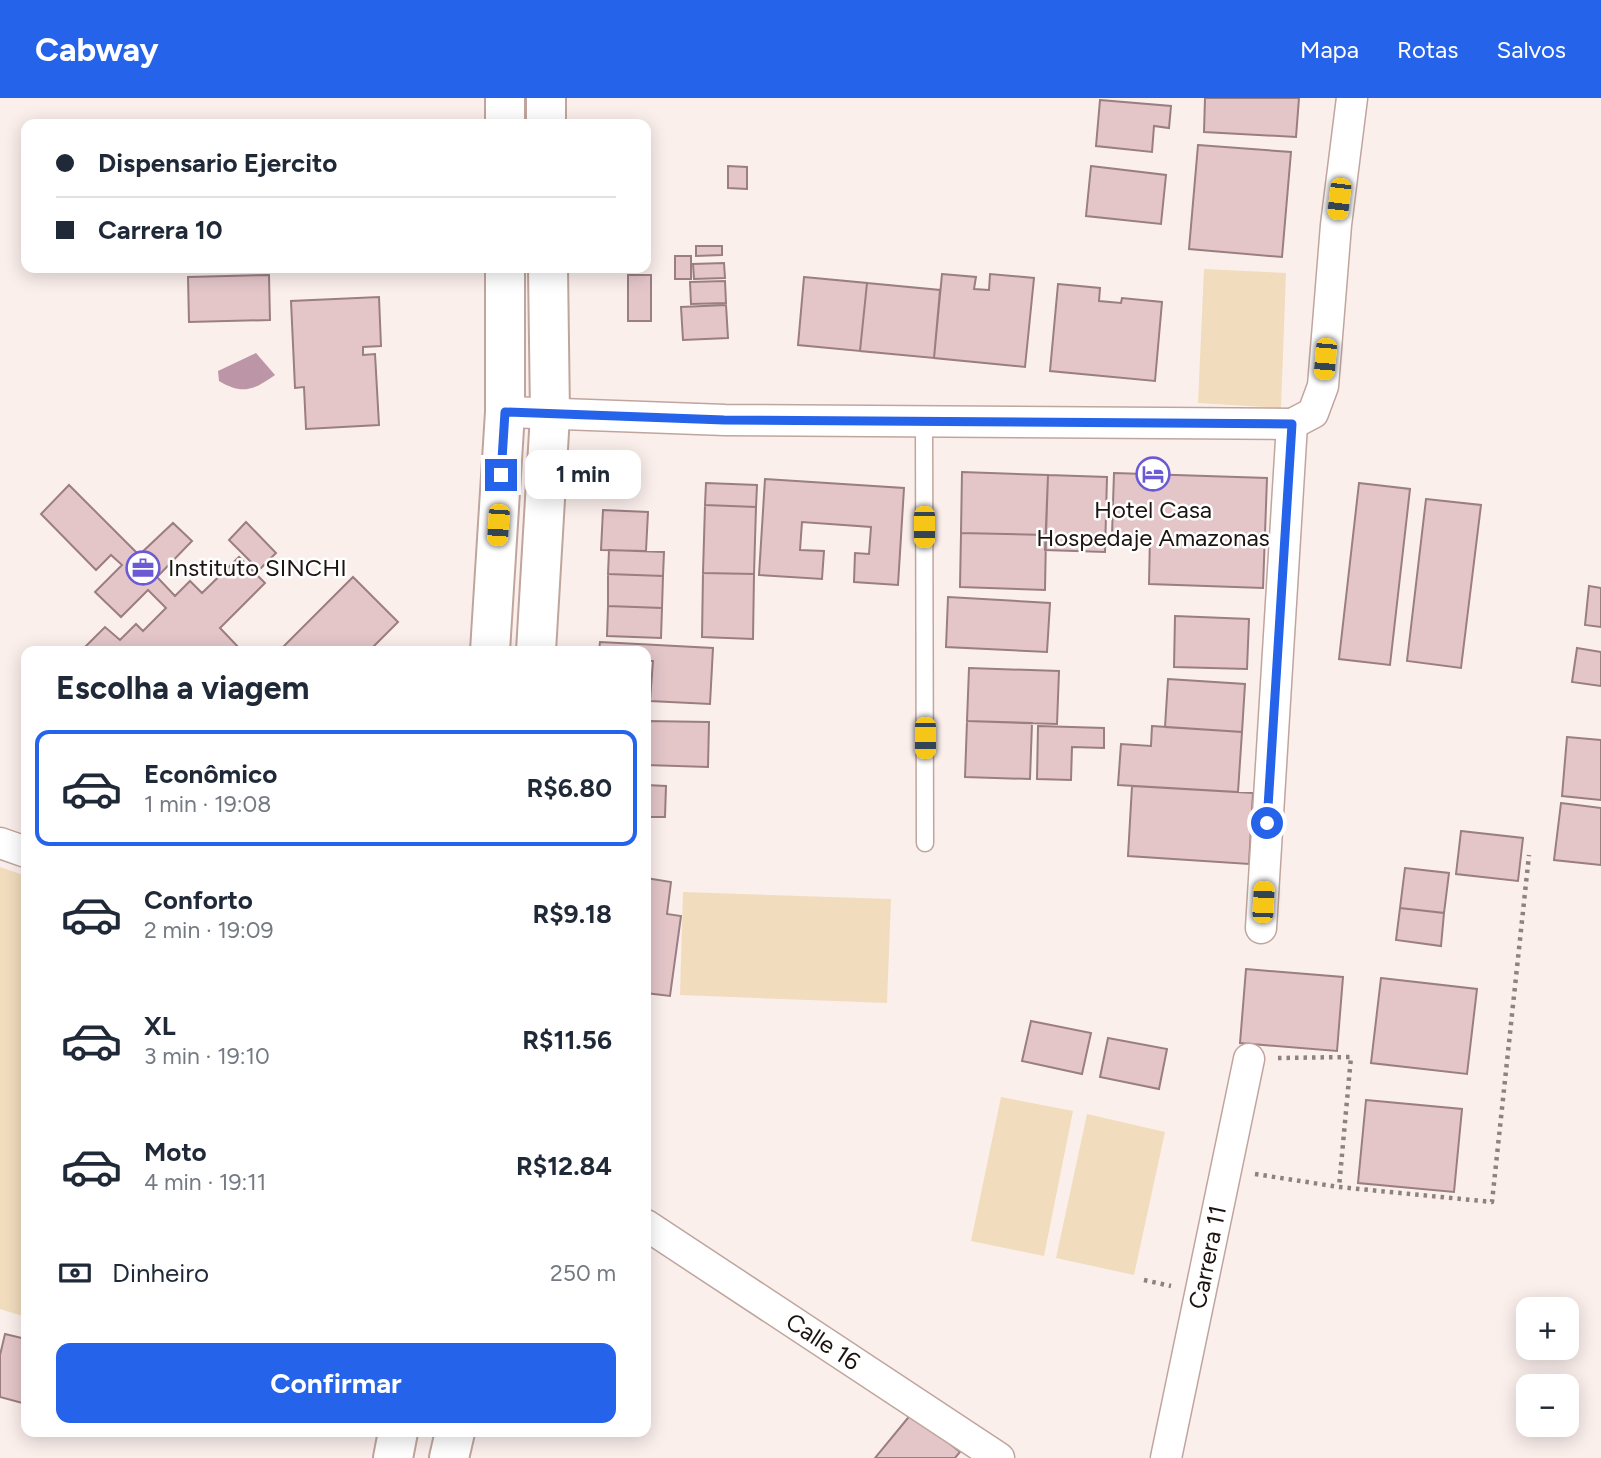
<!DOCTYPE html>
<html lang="pt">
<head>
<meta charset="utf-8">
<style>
  body { margin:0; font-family:Figtree,sans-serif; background:#f6f6f7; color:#1f2937; height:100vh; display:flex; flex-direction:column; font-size:26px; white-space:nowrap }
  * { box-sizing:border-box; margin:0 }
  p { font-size:23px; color:#747a83 }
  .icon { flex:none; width:38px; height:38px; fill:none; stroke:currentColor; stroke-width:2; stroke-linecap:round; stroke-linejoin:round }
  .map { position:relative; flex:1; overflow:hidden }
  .sheet { position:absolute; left:21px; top:548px; width:630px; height:791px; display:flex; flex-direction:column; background:#fff; border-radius:14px; box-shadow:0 4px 18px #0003 }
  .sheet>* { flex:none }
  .guide { position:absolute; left:21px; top:21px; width:630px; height:154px; border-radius:14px; box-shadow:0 4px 18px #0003; display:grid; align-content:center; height:154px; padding:0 35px; background:#fff }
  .buttons { position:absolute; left:1516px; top:1199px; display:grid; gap:14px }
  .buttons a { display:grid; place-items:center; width:63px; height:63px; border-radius:14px; background:#fff; box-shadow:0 4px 18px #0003; font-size:35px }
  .end { position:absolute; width:32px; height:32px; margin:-16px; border:9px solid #2563eb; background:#fff; box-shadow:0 0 0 4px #fff }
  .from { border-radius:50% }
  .bubble { position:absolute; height:49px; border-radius:14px; background:#fff; box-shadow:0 4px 18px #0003; font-size:23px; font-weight:700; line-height:49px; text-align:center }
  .car { position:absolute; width:21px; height:42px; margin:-21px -10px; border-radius:9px; box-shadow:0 0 5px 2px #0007; background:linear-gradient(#f5c518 24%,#345 0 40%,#f5c518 0 76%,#345 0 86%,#f5c518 0) }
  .guide b { display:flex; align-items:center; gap:24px; height:66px; font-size:26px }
  .guide b+b { border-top:2px solid #e0e1e3 }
  .guide i { width:18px; height:18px; background:#1f2937 }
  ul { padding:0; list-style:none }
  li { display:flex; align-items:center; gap:21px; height:116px; margin:0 14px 10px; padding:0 21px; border:4px solid transparent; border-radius:14px }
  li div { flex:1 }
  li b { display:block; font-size:26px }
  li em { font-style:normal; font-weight:700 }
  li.current { border-color:#2563eb }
  li>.icon { width:63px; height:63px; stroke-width:1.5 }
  h2 { padding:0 35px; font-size:32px; line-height:84px }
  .pay { display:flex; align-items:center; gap:18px; height:77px; padding:0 35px; font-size:26px }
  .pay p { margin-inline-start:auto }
  .button { display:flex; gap:14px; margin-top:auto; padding:14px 35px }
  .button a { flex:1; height:80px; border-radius:14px; background:#2563eb; color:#fff; font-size:28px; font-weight:700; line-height:80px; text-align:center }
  header { display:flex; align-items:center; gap:42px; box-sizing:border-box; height:98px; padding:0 35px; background:#2563eb; color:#fff }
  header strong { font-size:33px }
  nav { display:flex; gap:38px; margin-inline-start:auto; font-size:24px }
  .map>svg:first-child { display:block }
  .green { fill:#f1dcbe }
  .water { fill:#bc96a7 }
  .building { fill:#e4c6c9; stroke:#9a7e81; stroke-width:2 }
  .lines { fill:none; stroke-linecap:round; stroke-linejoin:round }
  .lane-casing { stroke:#c0a59e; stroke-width:19 }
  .street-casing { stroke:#c0a59e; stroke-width:33 }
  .secondary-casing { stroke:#c0a59e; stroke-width:42 }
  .path { stroke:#8d827f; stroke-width:4.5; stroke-dasharray:3.5 5; stroke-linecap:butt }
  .lane { stroke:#fff; stroke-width:16 }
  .street { stroke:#fff; stroke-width:30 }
  .secondary { stroke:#fff; stroke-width:38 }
  .route { stroke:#2563eb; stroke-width:9 }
  .labels { text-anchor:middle; stroke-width:5; stroke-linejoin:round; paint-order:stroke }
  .poi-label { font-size:24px; fill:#1d1411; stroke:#fff }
  .street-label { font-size:24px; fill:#1d1411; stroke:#fff }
</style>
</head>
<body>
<header>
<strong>Cabway</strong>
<nav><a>Mapa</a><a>Rotas</a><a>Salvos</a></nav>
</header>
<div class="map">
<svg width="1601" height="1360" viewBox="0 0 1601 1360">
  <rect width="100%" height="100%" fill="#fbefec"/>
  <!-- green -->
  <path class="green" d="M 1204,171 L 1286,175 L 1281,310 L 1198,305 Z
    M 0,769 L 26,778 L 26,1219 L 0,1211 Z
    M 683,794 L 891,801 L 887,905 L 680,897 Z
    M 1001,999 L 1073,1013 L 1044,1158 L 971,1143 Z
    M 1087,1016 L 1165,1034 L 1134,1177 L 1056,1160 Z"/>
  <!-- water -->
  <path class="water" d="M 256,255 L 275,277 C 254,292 242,297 219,283 L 218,273 Z"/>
  <!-- building -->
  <path class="building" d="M 1205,0 L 1299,0 L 1296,39 L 1204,34 Z
    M 1100,2 L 1171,8 L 1169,30 L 1154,28 L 1152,54 L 1096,48 Z
    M 1198,47 L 1291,54 L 1282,159 L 1189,151 Z
    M 728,68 L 747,69 L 747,91 L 728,90 Z
    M 1091,68 L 1166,77 L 1161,126 L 1086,118 Z
    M 696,148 L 722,148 L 722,157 L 696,158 Z
    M 675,158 L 691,158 L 691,181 L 675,181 Z
    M 724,165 L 725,180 L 694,181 L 693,166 Z
    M 942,176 L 976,179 L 974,191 L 989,192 L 990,176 L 1034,180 L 1025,269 L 934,260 Z
    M 269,177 L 270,222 L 189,224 L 188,179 Z
    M 628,177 L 651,177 L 651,223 L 628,223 Z
    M 804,179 L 867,185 L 860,253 L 798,247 Z
    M 725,183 L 726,205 L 691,206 L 690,184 Z
    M 867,185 L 940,192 L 934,260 L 860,253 Z
    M 1058,186 L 1100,190 L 1099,203 L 1121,205 L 1122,200 L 1162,204 L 1155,283 L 1050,273 Z
    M 379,199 L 381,248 L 363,249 L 363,257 L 375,256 L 379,327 L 306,331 L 304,289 L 295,290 L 291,203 Z
    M 726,207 L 728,240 L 683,242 L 681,209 Z
    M 962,374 L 1048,377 L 1046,437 L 961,435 Z
    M 1114,375 L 1267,380 L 1263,490 L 1149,486 L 1150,438 L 1112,437 Z
    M 1048,377 L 1107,379 L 1105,454 L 1045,452 Z
    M 765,381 L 904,390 L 898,487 L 854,484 L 855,455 L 869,456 L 871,429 L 802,424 L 800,452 L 824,453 L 822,481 L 759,477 Z
    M 706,385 L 757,387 L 756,409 L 705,407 Z
    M 1359,385 L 1410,391 L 1390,567 L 1339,561 Z
    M 69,387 L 139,457 L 173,425 L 192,443 L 157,479 L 175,498 L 190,483 L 202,495 L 239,459 L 265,485 L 220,530 L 242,553 L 84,553 L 83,551 L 105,529 L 120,542 L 136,526 L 143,533 L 166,510 L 148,492 L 121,519 L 95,494 L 122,467 L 111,457 L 96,472 L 41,416 Z
    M 1426,401 L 1481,407 L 1461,570 L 1407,563 Z
    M 705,407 L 756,409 L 754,476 L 703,475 Z
    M 603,412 L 648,414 L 646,453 L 601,452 Z
    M 246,424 L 276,455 L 259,472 L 229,442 Z
    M 961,435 L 1046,437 L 1045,492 L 960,489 Z
    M 609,452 L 664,454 L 663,478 L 608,476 Z
    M 703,475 L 754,476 L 753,541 L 702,539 Z
    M 608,476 L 663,478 L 662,510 L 608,508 Z
    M 353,479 L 398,524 L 369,553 L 279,553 Z
    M 1589,488 L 1601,490 L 1601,529 L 1585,527 Z
    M 948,499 L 1050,505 L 1047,554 L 946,549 Z
    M 608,508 L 662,510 L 661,540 L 607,538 Z
    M 1175,518 L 1249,521 L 1247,571 L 1174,569 Z
    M 600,544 L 713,550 L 710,606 L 650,603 L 653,563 L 646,563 L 646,553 L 599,553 Z
    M 1577,550 L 1601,554 L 1601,588 L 1572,584 Z
    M 969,570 L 1059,573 L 1057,626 L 967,623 Z
    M 1168,581 L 1245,586 L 1242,634 L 1165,629 Z
    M 646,623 L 709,624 L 708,669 L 646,667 Z
    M 967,623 L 1032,625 L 1030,681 L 965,679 Z
    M 1038,628 L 1104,630 L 1104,650 L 1072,649 L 1071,682 L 1037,681 Z
    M 1152,628 L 1242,634 L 1238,694 L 1118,687 L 1121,646 L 1151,648 Z
    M 1567,639 L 1601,642 L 1601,702 L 1562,698 Z
    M 646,687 L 666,688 L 665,719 L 646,719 Z
    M 1132,688 L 1253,695 L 1249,766 L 1128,758 Z
    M 1561,705 L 1601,710 L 1601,767 L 1554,762 Z
    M 1461,733 L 1523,740 L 1518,783 L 1456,776 Z
    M 1405,770 L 1449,775 L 1444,815 L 1400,810 Z
    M 646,780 L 671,784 L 667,816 L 681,818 L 670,898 L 646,895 Z
    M 1400,810 L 1444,815 L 1441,848 L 1396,842 Z
    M 1246,871 L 1343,879 L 1337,953 L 1240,945 Z
    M 1381,880 L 1477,891 L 1467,976 L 1371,965 Z
    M 1031,923 L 1091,935 L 1082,976 L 1022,963 Z
    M 1108,940 L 1167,951 L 1159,991 L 1100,979 Z
    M 1366,1002 L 1462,1011 L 1454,1094 L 1358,1085 Z
    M 5,1236 L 26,1241 L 26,1306 L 0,1299 L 0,1257 Z
    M 912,1315 L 960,1354 L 955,1360 L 875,1360 Z"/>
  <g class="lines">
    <defs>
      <path id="lane" d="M 924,324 L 925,745"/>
      <g id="street">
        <path d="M 505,314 L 725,322 L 1292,326"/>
        <path d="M 0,745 L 26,754"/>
        <path d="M 1261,830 L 1292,326 L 1313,315 L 1323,288 L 1336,127 L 1352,0"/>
        <path id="s1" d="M 646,1127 L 999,1360"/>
        <path id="s2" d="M 1166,1360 L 1249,961"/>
      </g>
      <path id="secondary" d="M 505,0 L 505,26
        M 546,26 L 546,0
        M 490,553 L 505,314 L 505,170
        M 536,553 L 550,317 L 548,170
        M 393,1360 L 398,1334
        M 449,1360 L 455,1334"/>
    </defs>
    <!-- lane casing -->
    <use href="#lane" class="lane-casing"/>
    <!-- street casing -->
    <use href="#street" class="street-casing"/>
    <!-- secondary casing -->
    <use href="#secondary" class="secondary-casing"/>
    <!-- path -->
    <path class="path" d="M 1278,960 L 1351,959 L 1339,1089
      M 1255,1076 L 1339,1089 L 1492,1104 L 1529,757
      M 1144,1182 L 1171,1188"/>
    <!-- lane -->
    <use href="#lane" class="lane"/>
    <!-- street -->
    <use href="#street" class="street"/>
    <!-- secondary -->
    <use href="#secondary" class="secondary"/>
  </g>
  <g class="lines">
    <!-- route -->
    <path class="route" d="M 501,377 L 505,314 L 724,322 L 1292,326 L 1267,725"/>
  </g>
  <!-- icons -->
  <defs>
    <symbol id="hotel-ring" viewBox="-11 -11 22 22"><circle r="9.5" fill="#fff" stroke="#6c5ad4" stroke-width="1.5"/><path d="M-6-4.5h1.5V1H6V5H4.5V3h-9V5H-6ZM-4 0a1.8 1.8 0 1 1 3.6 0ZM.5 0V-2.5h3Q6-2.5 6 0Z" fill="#6c5ad4"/></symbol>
    <symbol id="office-ring" viewBox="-11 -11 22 22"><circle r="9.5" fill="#fff" stroke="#6c5ad4" stroke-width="1.5"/><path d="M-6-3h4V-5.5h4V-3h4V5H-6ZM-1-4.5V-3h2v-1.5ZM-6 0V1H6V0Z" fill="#6c5ad4"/></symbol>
  </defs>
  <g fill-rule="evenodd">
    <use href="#hotel-ring" x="1134" y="357" width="38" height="38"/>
    <use href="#office-ring" x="124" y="451" width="38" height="38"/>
  </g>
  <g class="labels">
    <!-- poi labels -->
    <g class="poi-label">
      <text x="1153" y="420">Hotel Casa<tspan x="1153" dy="28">Hospedaje Amazonas</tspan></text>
      <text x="168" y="478" text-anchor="start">Instituto SINCHI</text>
    </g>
    <!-- street labels -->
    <g class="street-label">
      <text dy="8" stroke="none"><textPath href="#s2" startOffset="205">Carrera 11</textPath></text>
      <text dy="8" stroke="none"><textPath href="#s1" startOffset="212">Calle 16</textPath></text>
    </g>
  </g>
</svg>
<div class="buttons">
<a>+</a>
<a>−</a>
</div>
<i class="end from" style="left:1267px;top:725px"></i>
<i class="end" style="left:501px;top:377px"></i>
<div class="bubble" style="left:525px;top:352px;width:116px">1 min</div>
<i class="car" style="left:1339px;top:101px;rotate:187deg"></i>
<i class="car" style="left:1325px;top:261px;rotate:185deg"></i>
<i class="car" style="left:498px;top:427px;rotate:184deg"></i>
<i class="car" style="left:924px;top:429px;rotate:180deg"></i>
<i class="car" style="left:925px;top:640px;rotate:180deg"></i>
<i class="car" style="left:1263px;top:804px;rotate:3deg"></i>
<div class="guide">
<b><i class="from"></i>Dispensario Ejercito</b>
<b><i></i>Carrera 10</b>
</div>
<section class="sheet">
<h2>Escolha a viagem</h2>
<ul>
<li class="current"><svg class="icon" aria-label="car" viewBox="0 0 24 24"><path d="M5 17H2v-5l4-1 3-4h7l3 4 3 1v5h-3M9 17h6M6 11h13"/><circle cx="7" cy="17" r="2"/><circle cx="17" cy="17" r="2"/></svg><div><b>Econômico</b><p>1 min · 19:08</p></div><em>R$6.80</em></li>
<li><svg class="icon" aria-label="car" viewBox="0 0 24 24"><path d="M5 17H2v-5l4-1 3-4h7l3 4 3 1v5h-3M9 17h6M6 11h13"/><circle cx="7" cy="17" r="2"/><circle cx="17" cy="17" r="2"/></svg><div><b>Conforto</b><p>2 min · 19:09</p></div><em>R$9.18</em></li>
<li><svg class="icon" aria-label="car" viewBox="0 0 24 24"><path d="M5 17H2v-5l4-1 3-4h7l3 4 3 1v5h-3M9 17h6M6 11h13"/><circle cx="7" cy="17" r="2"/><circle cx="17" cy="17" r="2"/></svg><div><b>XL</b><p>3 min · 19:10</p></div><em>R$11.56</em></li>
<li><svg class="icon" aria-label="car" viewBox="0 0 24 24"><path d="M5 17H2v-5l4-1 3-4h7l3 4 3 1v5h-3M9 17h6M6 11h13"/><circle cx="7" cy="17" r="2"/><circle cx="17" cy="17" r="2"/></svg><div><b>Moto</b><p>4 min · 19:11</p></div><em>R$12.84</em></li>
</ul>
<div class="pay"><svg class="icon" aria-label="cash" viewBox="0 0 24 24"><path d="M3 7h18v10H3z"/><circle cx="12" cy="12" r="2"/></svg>Dinheiro<p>250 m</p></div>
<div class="button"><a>Confirmar</a></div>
</section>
</div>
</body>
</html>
